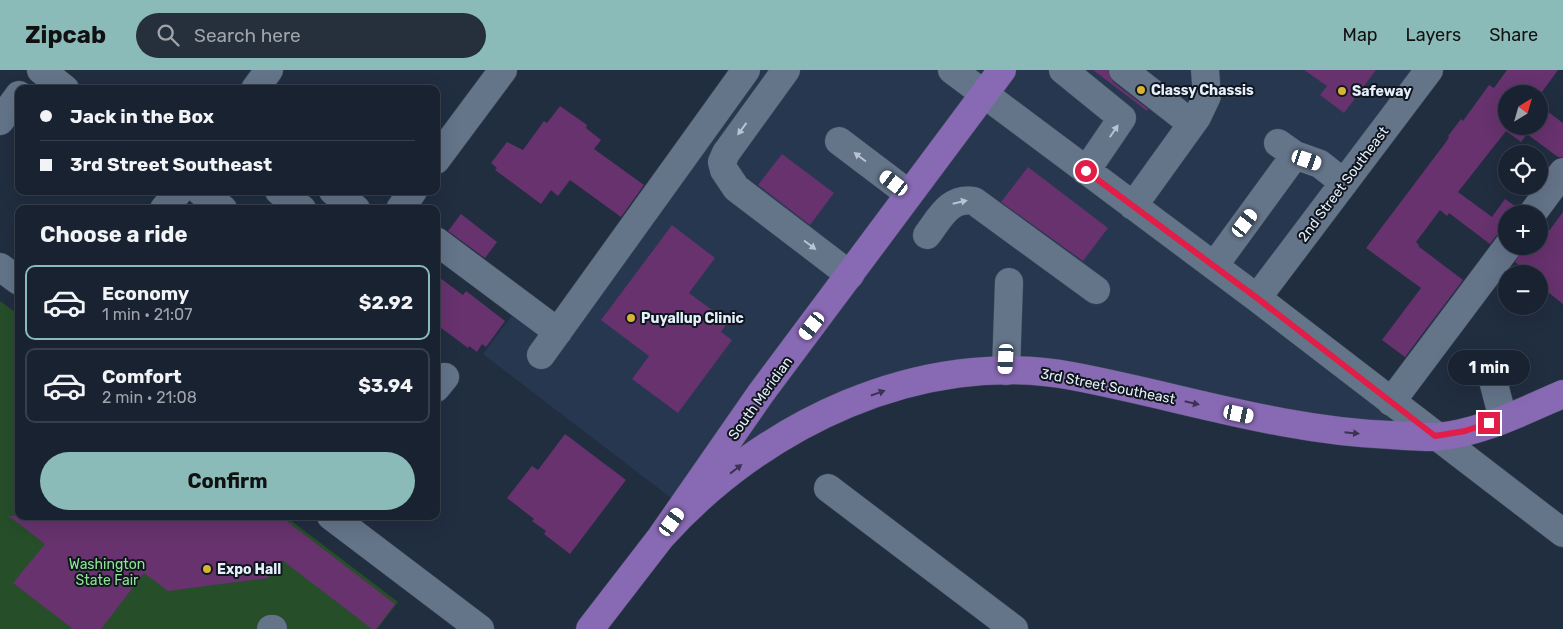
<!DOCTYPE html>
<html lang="en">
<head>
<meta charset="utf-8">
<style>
  body { margin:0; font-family:Rubik,sans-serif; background:#262f3c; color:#f1f3f6; height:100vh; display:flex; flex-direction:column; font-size:19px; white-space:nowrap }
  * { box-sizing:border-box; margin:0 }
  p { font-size:16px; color:#9fa4ab }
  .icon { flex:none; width:28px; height:28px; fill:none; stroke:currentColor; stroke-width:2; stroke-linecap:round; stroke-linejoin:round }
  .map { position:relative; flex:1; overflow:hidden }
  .panel { position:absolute; left:15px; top:135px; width:425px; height:315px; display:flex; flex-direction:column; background:#192230; border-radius:10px; box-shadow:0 5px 20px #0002,0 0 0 1px #373f4c }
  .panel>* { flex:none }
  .banner { position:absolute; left:15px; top:15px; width:425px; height:110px; border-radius:10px; box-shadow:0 5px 20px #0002,0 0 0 1px #373f4c; display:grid; align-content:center; height:110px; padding:0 25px; background:#192230 }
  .needle { width:32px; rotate:37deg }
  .tools { position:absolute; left:1498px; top:15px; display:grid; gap:10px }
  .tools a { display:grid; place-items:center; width:50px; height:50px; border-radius:50%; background:#192230; box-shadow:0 5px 20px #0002,0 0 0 1px #373f4c; font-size:25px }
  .end { position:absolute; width:22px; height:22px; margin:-11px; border:6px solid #e11d48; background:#fff; box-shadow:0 0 0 2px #fff }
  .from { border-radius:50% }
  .bubble { position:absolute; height:35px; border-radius:18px; background:#192230; box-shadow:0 5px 20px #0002,0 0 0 1px #373f4c; font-size:16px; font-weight:700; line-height:35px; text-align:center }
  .car { position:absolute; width:15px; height:30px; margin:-15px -8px; border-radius:6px; box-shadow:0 0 4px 1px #0007; background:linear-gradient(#fff 24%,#345 0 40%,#fff 0 76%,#345 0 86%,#fff 0) }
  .banner b { display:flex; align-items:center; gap:18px; height:48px; font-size:19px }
  .banner b+b { border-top:1px solid #373f4c }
  .banner i { width:12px; height:12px; background:#f1f3f6 }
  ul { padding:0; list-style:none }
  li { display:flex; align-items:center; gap:15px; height:75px; margin:0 10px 8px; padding:0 15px; border:2px solid #373f4c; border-radius:10px }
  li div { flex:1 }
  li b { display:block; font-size:19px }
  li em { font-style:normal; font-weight:700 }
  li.selected { border-color:#8bbbb9 }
  li>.icon { width:45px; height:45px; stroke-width:1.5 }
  h2 { padding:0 25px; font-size:22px; line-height:60px }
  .primary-button { display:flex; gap:10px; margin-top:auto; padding:10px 25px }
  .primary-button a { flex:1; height:58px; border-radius:30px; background:#8bbbb9; color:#111; font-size:20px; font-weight:700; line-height:58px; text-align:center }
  header { display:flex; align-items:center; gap:30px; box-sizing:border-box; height:70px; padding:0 25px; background:#8bbbb9; color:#111 }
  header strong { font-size:24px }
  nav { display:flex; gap:28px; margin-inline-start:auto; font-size:18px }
  .search { width:350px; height:45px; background:#262f3c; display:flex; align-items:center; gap:12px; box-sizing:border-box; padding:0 18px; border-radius:28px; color:#9fa4ab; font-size:19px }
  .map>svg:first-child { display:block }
  .built { fill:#26374f }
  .green { fill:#264e29 }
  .building { fill:#67326e }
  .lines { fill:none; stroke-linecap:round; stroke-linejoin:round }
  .minor-casing { stroke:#3e4a5a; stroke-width:29 }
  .major-casing { stroke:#3e4a5a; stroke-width:29 }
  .minor { stroke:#647489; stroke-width:28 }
  .major { stroke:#8869b3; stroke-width:28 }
  .oneway { fill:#b8c3d3 }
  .oneway2 { fill:#3a3352 }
  .route { stroke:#e11d48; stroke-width:6 }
  .poi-dot { fill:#d8b434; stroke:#10161e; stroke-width:2 }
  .labels { text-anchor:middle; stroke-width:4; stroke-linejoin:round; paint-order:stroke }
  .poi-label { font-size:14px; font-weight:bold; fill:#e5eefb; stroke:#10161e; text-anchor:start }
  .street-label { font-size:14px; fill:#e5eefb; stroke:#10161e }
  .park-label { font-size:14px; fill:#8ce591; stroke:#10161e }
</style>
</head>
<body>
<header>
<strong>Zipcab</strong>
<div class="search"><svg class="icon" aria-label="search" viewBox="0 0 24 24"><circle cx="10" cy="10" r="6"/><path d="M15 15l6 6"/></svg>Search here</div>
<nav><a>Map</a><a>Layers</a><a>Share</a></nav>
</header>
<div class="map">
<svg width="1563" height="559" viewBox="0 0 1563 559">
  <rect width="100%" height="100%" fill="#212e40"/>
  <!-- built -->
  <path class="built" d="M 748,0 L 1430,0 L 1257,228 L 1435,367 L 1072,306 L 886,320 L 683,437 L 483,284 L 513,244 L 553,276 Z"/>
  <!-- green -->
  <path class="green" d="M 0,231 L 19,245 L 19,446 L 285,446 L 398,532 L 377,559 L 0,559 Z"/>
  <!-- building -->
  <path class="building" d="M 1093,0 L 1108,0 L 1113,12 L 1148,39 L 1147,41 Z
    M 1304,0 L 1376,0 L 1344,43 L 1320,25 L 1327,16 Z
    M 1507,0 L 1558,0 L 1539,26 L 1539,24 L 1506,24 L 1506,56 L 1539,56 L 1539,35 L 1563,53 L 1563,87 L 1558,87 L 1527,64 L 1521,72 L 1506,61 L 1458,122 L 1492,147 L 1505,129 L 1518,138 L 1517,144 L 1506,144 L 1506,161 L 1496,166 L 1490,174 L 1449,143 L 1447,146 L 1440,140 L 1416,172 L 1419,175 L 1418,176 L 1463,210 L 1405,287 L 1382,270 L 1421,218 L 1366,178 L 1446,72 L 1449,67 L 1448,66 L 1461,49 L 1463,51 L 1489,15 L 1494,18 Z
    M 560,36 L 587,55 L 586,58 L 601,70 L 594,79 L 644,115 L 621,147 L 570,110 L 558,126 L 551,120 L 541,134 L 495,100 L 497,98 L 491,93 L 507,72 L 523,80 L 544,51 L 547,53 Z
    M 782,84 L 834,123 L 810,155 L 758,115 Z
    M 1028,97 L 1108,158 L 1083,191 L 1001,132 Z
    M 1563,142 L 1563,234 L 1539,215 L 1539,204 L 1531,204 L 1515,192 L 1523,176 L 1539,176 L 1539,158 L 1541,156 L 1549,161 Z
    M 461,144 L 497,172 L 485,188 L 448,161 Z
    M 672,155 L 715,188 L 689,223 L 728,252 L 721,262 L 732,270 L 678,343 L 632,309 L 649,286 L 601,250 Z
    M 436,205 L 463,225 L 466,221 L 505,251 L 486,277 L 482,274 L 477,282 L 469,276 L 468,278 L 436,254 Z
    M 565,364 L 626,410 L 570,484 L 544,464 L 546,461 L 532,451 L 534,449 L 507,428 L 532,396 L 538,400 Z
    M 9,446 L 280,446 L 395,534 L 376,559 L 372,559 L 282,490 L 268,508 L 168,521 L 144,503 L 101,559 L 73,559 L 13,513 L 45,474 Z"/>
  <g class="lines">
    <defs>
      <path id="minor" d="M 41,0 L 65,19
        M 786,0 L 726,83 L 722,92 L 724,100 L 736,118 L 850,205
        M 952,0 L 1257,228 L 1563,463
        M 1063,0 L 1122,48 L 1086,101
        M 1123,0 L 1192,54
        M 255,19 L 269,0
        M 0,51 L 19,25
        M 839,71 L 909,124
        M 1278,73 L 1295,85 L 1320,94 L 1344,113
        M 436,90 L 503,0
        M 200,121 L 223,139
        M 279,121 L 302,139
        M 333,121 L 356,139
        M 1133,136 L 1197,47 L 1207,26 L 1205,0
        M 164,139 L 179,121
        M 400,139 L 413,121
        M 1532,144 L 1563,102
        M 927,165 C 940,148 949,127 974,131 L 1096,220
        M 436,171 L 558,262
        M 1214,196 L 1295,85
        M 0,197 L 19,211
        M 1257,228 L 1429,0
        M 541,285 L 746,0
        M 1489,295 L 1503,349
        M 1006,301 L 1009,212
        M 436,318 L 445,307
        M 1391,332 L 1508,176
        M 828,418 L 1014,559
        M 331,446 L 480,559
        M 271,559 L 273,559"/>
      <path id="major" d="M 661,467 C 761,355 920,278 1072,306 C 1179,326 1282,361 1391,365 C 1405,366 1421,367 1435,367 C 1479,364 1523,341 1563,324
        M 590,559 L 661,467 L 761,323 L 1002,0"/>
    </defs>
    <!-- minor casing -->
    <use href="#minor" class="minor-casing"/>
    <!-- major casing -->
    <use href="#major" class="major-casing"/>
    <!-- minor -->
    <use href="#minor" class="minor"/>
    <!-- major -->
    <use href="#major" class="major"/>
  </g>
  <!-- one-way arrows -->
  <defs><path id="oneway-solid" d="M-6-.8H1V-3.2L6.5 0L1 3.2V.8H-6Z" transform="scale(1.25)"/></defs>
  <g class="oneway">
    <use href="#oneway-solid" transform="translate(742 59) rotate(126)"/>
    <use href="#oneway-solid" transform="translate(1114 61) rotate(-56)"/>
    <use href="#oneway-solid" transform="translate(860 87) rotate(-143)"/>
    <use href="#oneway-solid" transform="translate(960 132) rotate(-13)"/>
    <use href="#oneway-solid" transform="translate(810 175) rotate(37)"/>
  </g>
  <g class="oneway2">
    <use href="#oneway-solid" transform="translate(878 323) rotate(-19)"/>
    <use href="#oneway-solid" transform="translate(1192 333) rotate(13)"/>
    <use href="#oneway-solid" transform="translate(1352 363) rotate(6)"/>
    <use href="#oneway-solid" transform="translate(736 399) rotate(-38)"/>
  </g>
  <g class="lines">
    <!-- route -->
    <path class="route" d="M 1086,101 L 1257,228 L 1435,366 L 1465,361 L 1489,353"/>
  </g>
  <!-- markers -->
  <g class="poi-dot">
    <circle cx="1141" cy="20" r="5"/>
    <circle cx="1342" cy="21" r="5"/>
    <circle cx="631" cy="248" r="5"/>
    <circle cx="207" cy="499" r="5"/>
  </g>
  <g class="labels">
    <!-- poi labels -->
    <g class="poi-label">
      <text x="1151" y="25">Classy Chassis</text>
      <text x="1352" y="26">Safeway</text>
      <text x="641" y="253">Puyallup Clinic</text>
      <text x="217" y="504">Expo Hall</text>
    </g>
    <!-- street labels -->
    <g class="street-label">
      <text transform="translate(1343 114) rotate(-53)" y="5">2nd Street Southeast</text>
      <text transform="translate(1108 316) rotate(11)" y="5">3rd Street Southeast</text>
      <text transform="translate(760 328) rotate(-54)" y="5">South Meridian</text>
    </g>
    <!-- park labels -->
    <g class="park-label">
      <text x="107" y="499">Washington<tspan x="107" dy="16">State Fair</tspan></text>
    </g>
  </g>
</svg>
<div class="tools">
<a><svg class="needle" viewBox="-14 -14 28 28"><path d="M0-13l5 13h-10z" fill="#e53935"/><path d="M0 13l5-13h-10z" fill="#9fa4ab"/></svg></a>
<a><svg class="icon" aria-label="locate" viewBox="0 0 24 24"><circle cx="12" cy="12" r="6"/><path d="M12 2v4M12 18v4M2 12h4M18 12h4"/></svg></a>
<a>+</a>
<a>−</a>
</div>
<i class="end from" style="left:1086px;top:101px"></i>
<i class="end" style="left:1489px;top:353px"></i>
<div class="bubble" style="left:1448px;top:280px;width:82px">1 min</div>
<i class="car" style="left:1307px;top:90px;rotate:109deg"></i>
<i class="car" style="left:894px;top:113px;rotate:307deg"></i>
<i class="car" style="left:1245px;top:153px;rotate:37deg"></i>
<i class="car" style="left:812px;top:256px;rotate:218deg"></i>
<i class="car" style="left:1006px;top:289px;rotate:183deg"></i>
<i class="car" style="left:1239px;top:344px;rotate:102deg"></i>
<i class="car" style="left:672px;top:452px;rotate:36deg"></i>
<div class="banner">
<b><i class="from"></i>Jack in the Box</b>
<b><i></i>3rd Street Southeast</b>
</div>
<section class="panel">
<h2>Choose a ride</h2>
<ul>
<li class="selected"><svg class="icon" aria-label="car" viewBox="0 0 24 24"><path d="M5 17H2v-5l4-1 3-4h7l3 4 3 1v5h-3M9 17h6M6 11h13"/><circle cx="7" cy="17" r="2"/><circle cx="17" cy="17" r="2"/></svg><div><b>Economy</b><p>1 min · 21:07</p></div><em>$2.92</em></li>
<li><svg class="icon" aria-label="car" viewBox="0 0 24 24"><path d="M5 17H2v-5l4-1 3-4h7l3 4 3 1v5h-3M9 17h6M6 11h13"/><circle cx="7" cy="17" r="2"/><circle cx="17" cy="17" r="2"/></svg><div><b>Comfort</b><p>2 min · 21:08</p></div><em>$3.94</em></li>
</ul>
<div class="primary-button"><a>Confirm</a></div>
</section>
</div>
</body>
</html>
